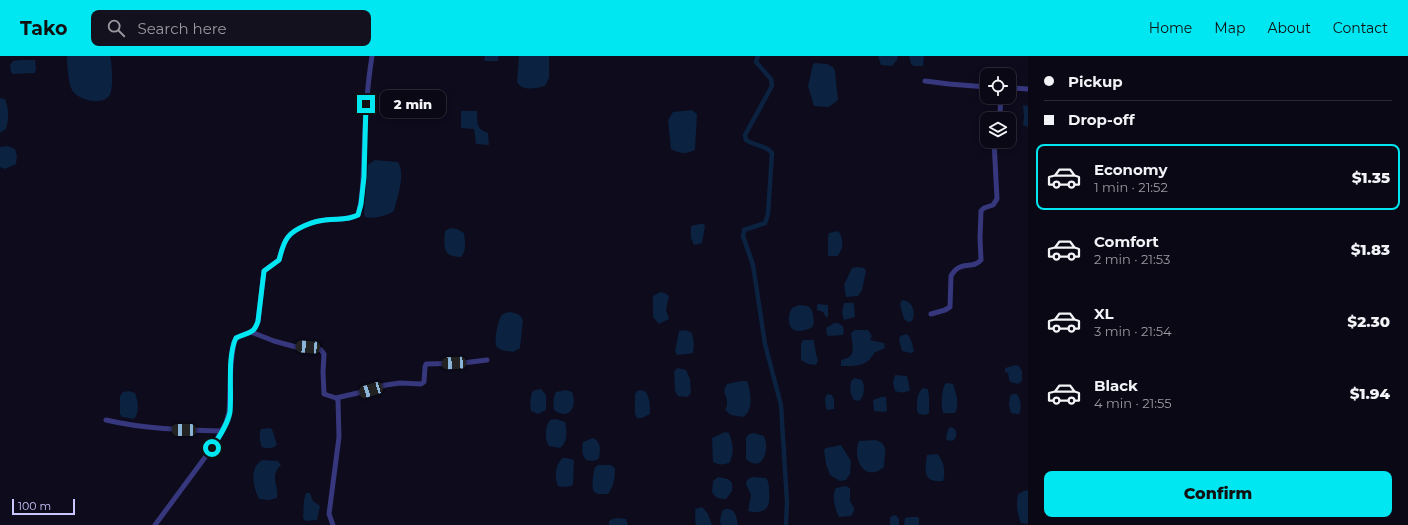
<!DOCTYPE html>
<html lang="en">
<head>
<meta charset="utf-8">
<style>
  body { margin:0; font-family:Montserrat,sans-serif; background:#13111e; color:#f1f3f6; height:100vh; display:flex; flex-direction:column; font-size:15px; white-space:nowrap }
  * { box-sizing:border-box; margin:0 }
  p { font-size:13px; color:#999aa0 }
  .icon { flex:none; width:22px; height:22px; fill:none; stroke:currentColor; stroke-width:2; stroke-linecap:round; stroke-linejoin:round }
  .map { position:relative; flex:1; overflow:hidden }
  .side { display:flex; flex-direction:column; background:#0a0815; width:380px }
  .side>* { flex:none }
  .top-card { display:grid; align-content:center; height:88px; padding:0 16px; background:#0a0815 }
  .tools { position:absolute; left:980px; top:12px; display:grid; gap:8px }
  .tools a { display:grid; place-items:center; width:36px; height:36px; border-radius:8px; background:#0a0815; box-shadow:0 2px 6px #0003,0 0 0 1px #2a2934; font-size:20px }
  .scale { position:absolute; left:12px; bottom:10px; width:63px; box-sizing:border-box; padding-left:4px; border:2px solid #cac6ff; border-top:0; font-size:11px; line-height:14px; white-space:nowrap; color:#cac6ff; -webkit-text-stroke:3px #0d0b1c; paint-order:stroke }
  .end { position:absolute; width:18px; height:18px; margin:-9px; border:5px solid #00e7f1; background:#111; box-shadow:0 0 0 2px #111 }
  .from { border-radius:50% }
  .bubble { position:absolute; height:28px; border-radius:8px; background:#0a0815; box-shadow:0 2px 6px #0003,0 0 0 1px #2a2934; font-size:13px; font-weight:800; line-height:28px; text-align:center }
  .car { position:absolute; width:12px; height:24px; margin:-12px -6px; border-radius:5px; box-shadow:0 0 3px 1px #0007; background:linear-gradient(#222 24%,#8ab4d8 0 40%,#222 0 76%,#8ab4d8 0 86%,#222 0) }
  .top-card b { display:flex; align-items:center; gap:14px; height:38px; font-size:15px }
  .top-card b+b { border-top:1px solid #2a2934 }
  .top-card i { width:10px; height:10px; background:#f1f3f6 }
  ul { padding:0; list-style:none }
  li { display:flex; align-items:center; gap:12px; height:66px; margin:0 8px 6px; padding:0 8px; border:2px solid transparent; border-radius:8px }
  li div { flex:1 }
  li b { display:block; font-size:15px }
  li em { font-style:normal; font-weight:800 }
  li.current { border-color:#00e7f1 }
  li>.icon { width:36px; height:36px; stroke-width:1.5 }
  .primary-button { display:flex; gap:8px; margin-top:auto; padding:8px 16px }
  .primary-button a { flex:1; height:46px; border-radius:8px; background:#00e7f1; color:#111; font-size:16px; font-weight:800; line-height:46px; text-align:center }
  header { display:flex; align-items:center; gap:24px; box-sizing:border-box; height:56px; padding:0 20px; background:#00e7f1; color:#111 }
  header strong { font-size:19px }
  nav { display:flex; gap:22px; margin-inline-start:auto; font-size:14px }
  .search { width:280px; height:36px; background:#13111e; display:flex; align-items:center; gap:10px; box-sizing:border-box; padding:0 14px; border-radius:8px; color:#999aa0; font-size:15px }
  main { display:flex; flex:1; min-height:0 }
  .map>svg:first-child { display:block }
  .water { fill:#0b2240 }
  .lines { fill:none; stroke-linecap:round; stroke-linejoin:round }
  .canal { stroke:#0b2240; stroke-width:4.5 }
  .minor { stroke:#36377c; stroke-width:5 }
  .route { stroke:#00e7f1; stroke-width:5 }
</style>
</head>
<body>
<header>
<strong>Tako</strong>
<div class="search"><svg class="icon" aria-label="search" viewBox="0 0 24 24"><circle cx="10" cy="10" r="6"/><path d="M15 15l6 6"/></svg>Search here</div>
<nav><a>Home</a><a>Map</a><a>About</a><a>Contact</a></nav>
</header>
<main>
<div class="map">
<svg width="1028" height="469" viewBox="0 0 1028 469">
  <rect width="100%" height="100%" fill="#0d0b1c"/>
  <!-- water -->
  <path class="water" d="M 67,0 L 110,0 C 112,7 114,34 109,40 C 102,50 77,44 72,34 C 68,27 67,7 67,0 Z
    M 485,0 L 499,0 L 498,5 L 484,5 Z
    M 519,0 L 549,0 L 549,22 L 545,30 C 536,32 523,36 517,26 Z
    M 878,0 L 898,0 L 897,4 L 892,10 L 881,9 Z
    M 909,0 L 924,0 L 923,10 L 914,10 L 911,8 Z
    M 21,4 L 35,4 L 36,12 L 35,17 L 13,18 L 11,16 L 10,9 L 13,5 Z
    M 815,7 L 827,8 L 833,11 L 835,15 L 838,44 L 829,51 L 814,50 L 808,30 L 813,8 Z
    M 0,42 L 5,43 C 9,53 9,63 6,73 L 0,77 Z
    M 1023,49 L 1028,50 L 1028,71 L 1023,69 L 1024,62 Z
    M 692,54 L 697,58 L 695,94 C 686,98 680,98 671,93 L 668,64 L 673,56 Z
    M 461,55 L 477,55 C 478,67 475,72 488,77 L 489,89 L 476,88 L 474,73 L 461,72 Z
    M 8,90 L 15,93 L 17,100 L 16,108 L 5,113 L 0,111 L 0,91 Z
    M 375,104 L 398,106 C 406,119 397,141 394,155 C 387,160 373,163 365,161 L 364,157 L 368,109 Z
    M 700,168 L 704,168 L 705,170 L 702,187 L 694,189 L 691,182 L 691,170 Z
    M 450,172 L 457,173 L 464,177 C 465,186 467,194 461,201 C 442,201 444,191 445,175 Z
    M 838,175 C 844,181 844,194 837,200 L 828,200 L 828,181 L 829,177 Z
    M 857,211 L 864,212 L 866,215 L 862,234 L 858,240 L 846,241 L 844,229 L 852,212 Z
    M 660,236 L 665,237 L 669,240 L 666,254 L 669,263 L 659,268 L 653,261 C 654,253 652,247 653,240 Z
    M 902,244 C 913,245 916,256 912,265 L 908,266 L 904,263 L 900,248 Z
    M 844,247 L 854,247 L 855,261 L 844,264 L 842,257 Z
    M 818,248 L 828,249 L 828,261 L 826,261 L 823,256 L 817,254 L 817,249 Z
    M 799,249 C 807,250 811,249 813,258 C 813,262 815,266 813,270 C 811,273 808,273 805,274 C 789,279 785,264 792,252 Z
    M 510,256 C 516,257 520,258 523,264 L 520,292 L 513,296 C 508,295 501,295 497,291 C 493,286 498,266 501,260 C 503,257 506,257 510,256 Z
    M 834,267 L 838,267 L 843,270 L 844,275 L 843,279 L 828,280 L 827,278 L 826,272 Z
    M 686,274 L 692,277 L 694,288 L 693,297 L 677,299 L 675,295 L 679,275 Z
    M 855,274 L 868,274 L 872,280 L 870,284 L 884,287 L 885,292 L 874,297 C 867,311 855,310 841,310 L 841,304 C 843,303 845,303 847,302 C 857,298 851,284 851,277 Z
    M 907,278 C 911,281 913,290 914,296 L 911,297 L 902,295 L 899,284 L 900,280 Z
    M 803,284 L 813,284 L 814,285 L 816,298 L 818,304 L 816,309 L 808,308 L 801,304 L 801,288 Z
    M 1016,309 L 1019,310 L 1022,315 L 1022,325 L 1018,328 C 1008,325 1010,327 1008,317 L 1005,316 L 1005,312 Z
    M 678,312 L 686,314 L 690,323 L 691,337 L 687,341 L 678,340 L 675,335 L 674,315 Z
    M 895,319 L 907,320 L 910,334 C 906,337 900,337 895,335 L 893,326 Z
    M 855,322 L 862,324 C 865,330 865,340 859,345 L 854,344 C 850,339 849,330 852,324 Z
    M 741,325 L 747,325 C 751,335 754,355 743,361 L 731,359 L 725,354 C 726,352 727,350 727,347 C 727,338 721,338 727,328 Z
    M 948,327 L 953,328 C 956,337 960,347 955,357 L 943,357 C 941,348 941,337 945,328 Z
    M 923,332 L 928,333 L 929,341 L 929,357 L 926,359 L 919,358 L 917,355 C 917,347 916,338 923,332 Z
    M 541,333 L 546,339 L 546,354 L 538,358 L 531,355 L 530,346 L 532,336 L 535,334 Z
    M 566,334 L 572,336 C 578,351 569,365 554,354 C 553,347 553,342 556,336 Z
    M 641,334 L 646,336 C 650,343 650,350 650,358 L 642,362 L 637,362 L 635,358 L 635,338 L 637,335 Z
    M 129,335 L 135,337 C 138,345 140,356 134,363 L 122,361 L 120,358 L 120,340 L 123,336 Z
    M 827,338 L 832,339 L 834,343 L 834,353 L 827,354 C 825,350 824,341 827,338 Z
    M 1013,338 L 1017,338 C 1021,343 1022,353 1019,358 L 1011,357 L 1009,349 L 1010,340 Z
    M 881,341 L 886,341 L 887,354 L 886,356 L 874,355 L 873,344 Z
    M 556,363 L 565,366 C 567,376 568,385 560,392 L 549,390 C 544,383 545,371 550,364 Z
    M 951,371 L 955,373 C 957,377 957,383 952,385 L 947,384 L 946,382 L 948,373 Z
    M 269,372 L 272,373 L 277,389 C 272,393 268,393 262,391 C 259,384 259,380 261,373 Z
    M 725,376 L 729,377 C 733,387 735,397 729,407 C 723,409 718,409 713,406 L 712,382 Z
    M 754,377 L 764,380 C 770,393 763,418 746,403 L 746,382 L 749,378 Z
    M 593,382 C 602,386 600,395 599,402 C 595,406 591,405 586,404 C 581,398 582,393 583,386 Z
    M 875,384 C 890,387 884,400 884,411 C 864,428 852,402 859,385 Z
    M 841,389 L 851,405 L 850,418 L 846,424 L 840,425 L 830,419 L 826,408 L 824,394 L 826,392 Z
    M 937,398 C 944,404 946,417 943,425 C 922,427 925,413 927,399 Z
    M 563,402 L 567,402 L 574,404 L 573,427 L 572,430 L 562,431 L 558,430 C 554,420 555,409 563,402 Z
    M 262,404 L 278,405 L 281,409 C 269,420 279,430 277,442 L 269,444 L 259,443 C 253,431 249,412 262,404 Z
    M 598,409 L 611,409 L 615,412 C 615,422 614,430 608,438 L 598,438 L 594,436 C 591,428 593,419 595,411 Z
    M 718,421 L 728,423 L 732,427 L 732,435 L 726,443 C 719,443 715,442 712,436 L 713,425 Z
    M 752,421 L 766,422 C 769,426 769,430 769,434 C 770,445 770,455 757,456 C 753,456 751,456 748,455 L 751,439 L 746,428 L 747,424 Z
    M 845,430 L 850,432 L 850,445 L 854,452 L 854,455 L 851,460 L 839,461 C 835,453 831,440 836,432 Z
    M 1028,434 L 1028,468 L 1021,467 C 1017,457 1016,449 1018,438 L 1024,435 Z
    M 306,437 L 310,437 L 313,445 L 320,450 L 317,464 L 306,465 L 303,462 L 304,444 Z
    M 702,451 L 708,458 L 712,469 L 696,469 C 694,464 696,459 695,453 Z
    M 725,453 C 736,452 736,460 738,469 L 721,469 L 720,465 L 722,455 Z
    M 896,459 L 899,463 L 899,469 L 890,469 L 890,462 L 892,460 Z
    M 909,461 L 917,461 L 919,462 L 919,469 L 904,469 L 905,462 Z
    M 618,462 L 626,463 L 628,469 L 609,469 L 609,465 L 612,463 Z"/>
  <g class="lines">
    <!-- canal -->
    <path class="canal" d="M 758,0 L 756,6 L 771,23 L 772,30 L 745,79 L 746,84 C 755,90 766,89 772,97 L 768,158 L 765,167 L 744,174 L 743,180 L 753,209 L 765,288 L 781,349 L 787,446 L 786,469"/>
    <!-- minor -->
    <path class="minor" d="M 925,25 L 949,28 L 987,31
      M 1009,32 L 1028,33
      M 994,63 L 994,60 L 1000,57 L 1001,41
      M 931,258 L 945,254 L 950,251 L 951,220 C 960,203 973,214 981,204 L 980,182 L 981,155 L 984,152 L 993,149 L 997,143 L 994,85
      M 251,276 L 274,285 L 296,291 L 317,292 L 321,294 L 324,298 L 323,316 L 324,338 L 336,342 L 338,344 L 339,381 L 329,458 L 333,469
      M 336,342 L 362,336 L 386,329 L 400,327 L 421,328 L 424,326 L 425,311 L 426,308 L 463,307 L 487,304
      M 106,364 C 144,373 183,374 222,375
      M 155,469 L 212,392 L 226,367 L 229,356 L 231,308 L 234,286 L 236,282 C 247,276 254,279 258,265 L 264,215 L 279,204 C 281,197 283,187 288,181 C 295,172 314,165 325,164 C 338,162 346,165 358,159 C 364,138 363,116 364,95 C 365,63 367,31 372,0"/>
  </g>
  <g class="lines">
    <!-- route -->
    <path class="route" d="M 212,392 C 219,381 228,368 230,356 C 232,335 227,300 236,282 C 247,276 254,279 258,265 L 264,215 L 279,204 C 281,197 283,187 288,181 C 295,172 314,165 325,164 C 338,162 346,165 358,159 L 361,148 L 364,121 L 366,48"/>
  </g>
</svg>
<div class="tools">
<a><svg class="icon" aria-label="locate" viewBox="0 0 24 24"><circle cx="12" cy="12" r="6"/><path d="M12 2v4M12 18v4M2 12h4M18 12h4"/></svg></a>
<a><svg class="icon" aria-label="layers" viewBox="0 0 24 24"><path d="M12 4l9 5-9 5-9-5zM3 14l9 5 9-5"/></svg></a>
</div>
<div class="scale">100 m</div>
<i class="end from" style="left:212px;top:392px"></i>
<i class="end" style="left:366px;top:48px"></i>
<div class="bubble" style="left:380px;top:34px;width:66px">2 min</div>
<i class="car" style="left:308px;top:291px;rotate:274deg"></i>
<i class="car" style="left:454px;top:307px;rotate:267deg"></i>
<i class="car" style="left:371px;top:334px;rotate:253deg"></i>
<i class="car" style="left:184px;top:374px;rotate:271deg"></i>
</div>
<section class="side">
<div class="top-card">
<b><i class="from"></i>Pickup</b>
<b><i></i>Drop-off</b>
</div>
<ul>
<li class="current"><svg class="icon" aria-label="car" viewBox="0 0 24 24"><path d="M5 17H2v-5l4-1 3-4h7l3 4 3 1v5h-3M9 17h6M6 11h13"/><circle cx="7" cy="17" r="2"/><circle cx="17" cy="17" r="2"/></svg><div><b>Economy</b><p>1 min · 21:52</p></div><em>$1.35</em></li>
<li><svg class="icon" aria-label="car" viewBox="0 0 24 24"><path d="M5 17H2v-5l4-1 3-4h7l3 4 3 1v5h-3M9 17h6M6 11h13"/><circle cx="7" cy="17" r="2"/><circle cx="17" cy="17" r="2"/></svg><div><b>Comfort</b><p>2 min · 21:53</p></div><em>$1.83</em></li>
<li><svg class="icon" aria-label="car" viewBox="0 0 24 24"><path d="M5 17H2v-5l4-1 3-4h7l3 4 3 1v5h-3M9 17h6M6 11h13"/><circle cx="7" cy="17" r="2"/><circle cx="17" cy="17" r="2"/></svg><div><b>XL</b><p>3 min · 21:54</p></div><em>$2.30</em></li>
<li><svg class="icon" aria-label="car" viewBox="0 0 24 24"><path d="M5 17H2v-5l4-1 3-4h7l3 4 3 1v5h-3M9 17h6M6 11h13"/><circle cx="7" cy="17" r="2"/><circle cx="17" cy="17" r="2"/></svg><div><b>Black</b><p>4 min · 21:55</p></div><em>$1.94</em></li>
</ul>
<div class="primary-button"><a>Confirm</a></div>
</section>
</main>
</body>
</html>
